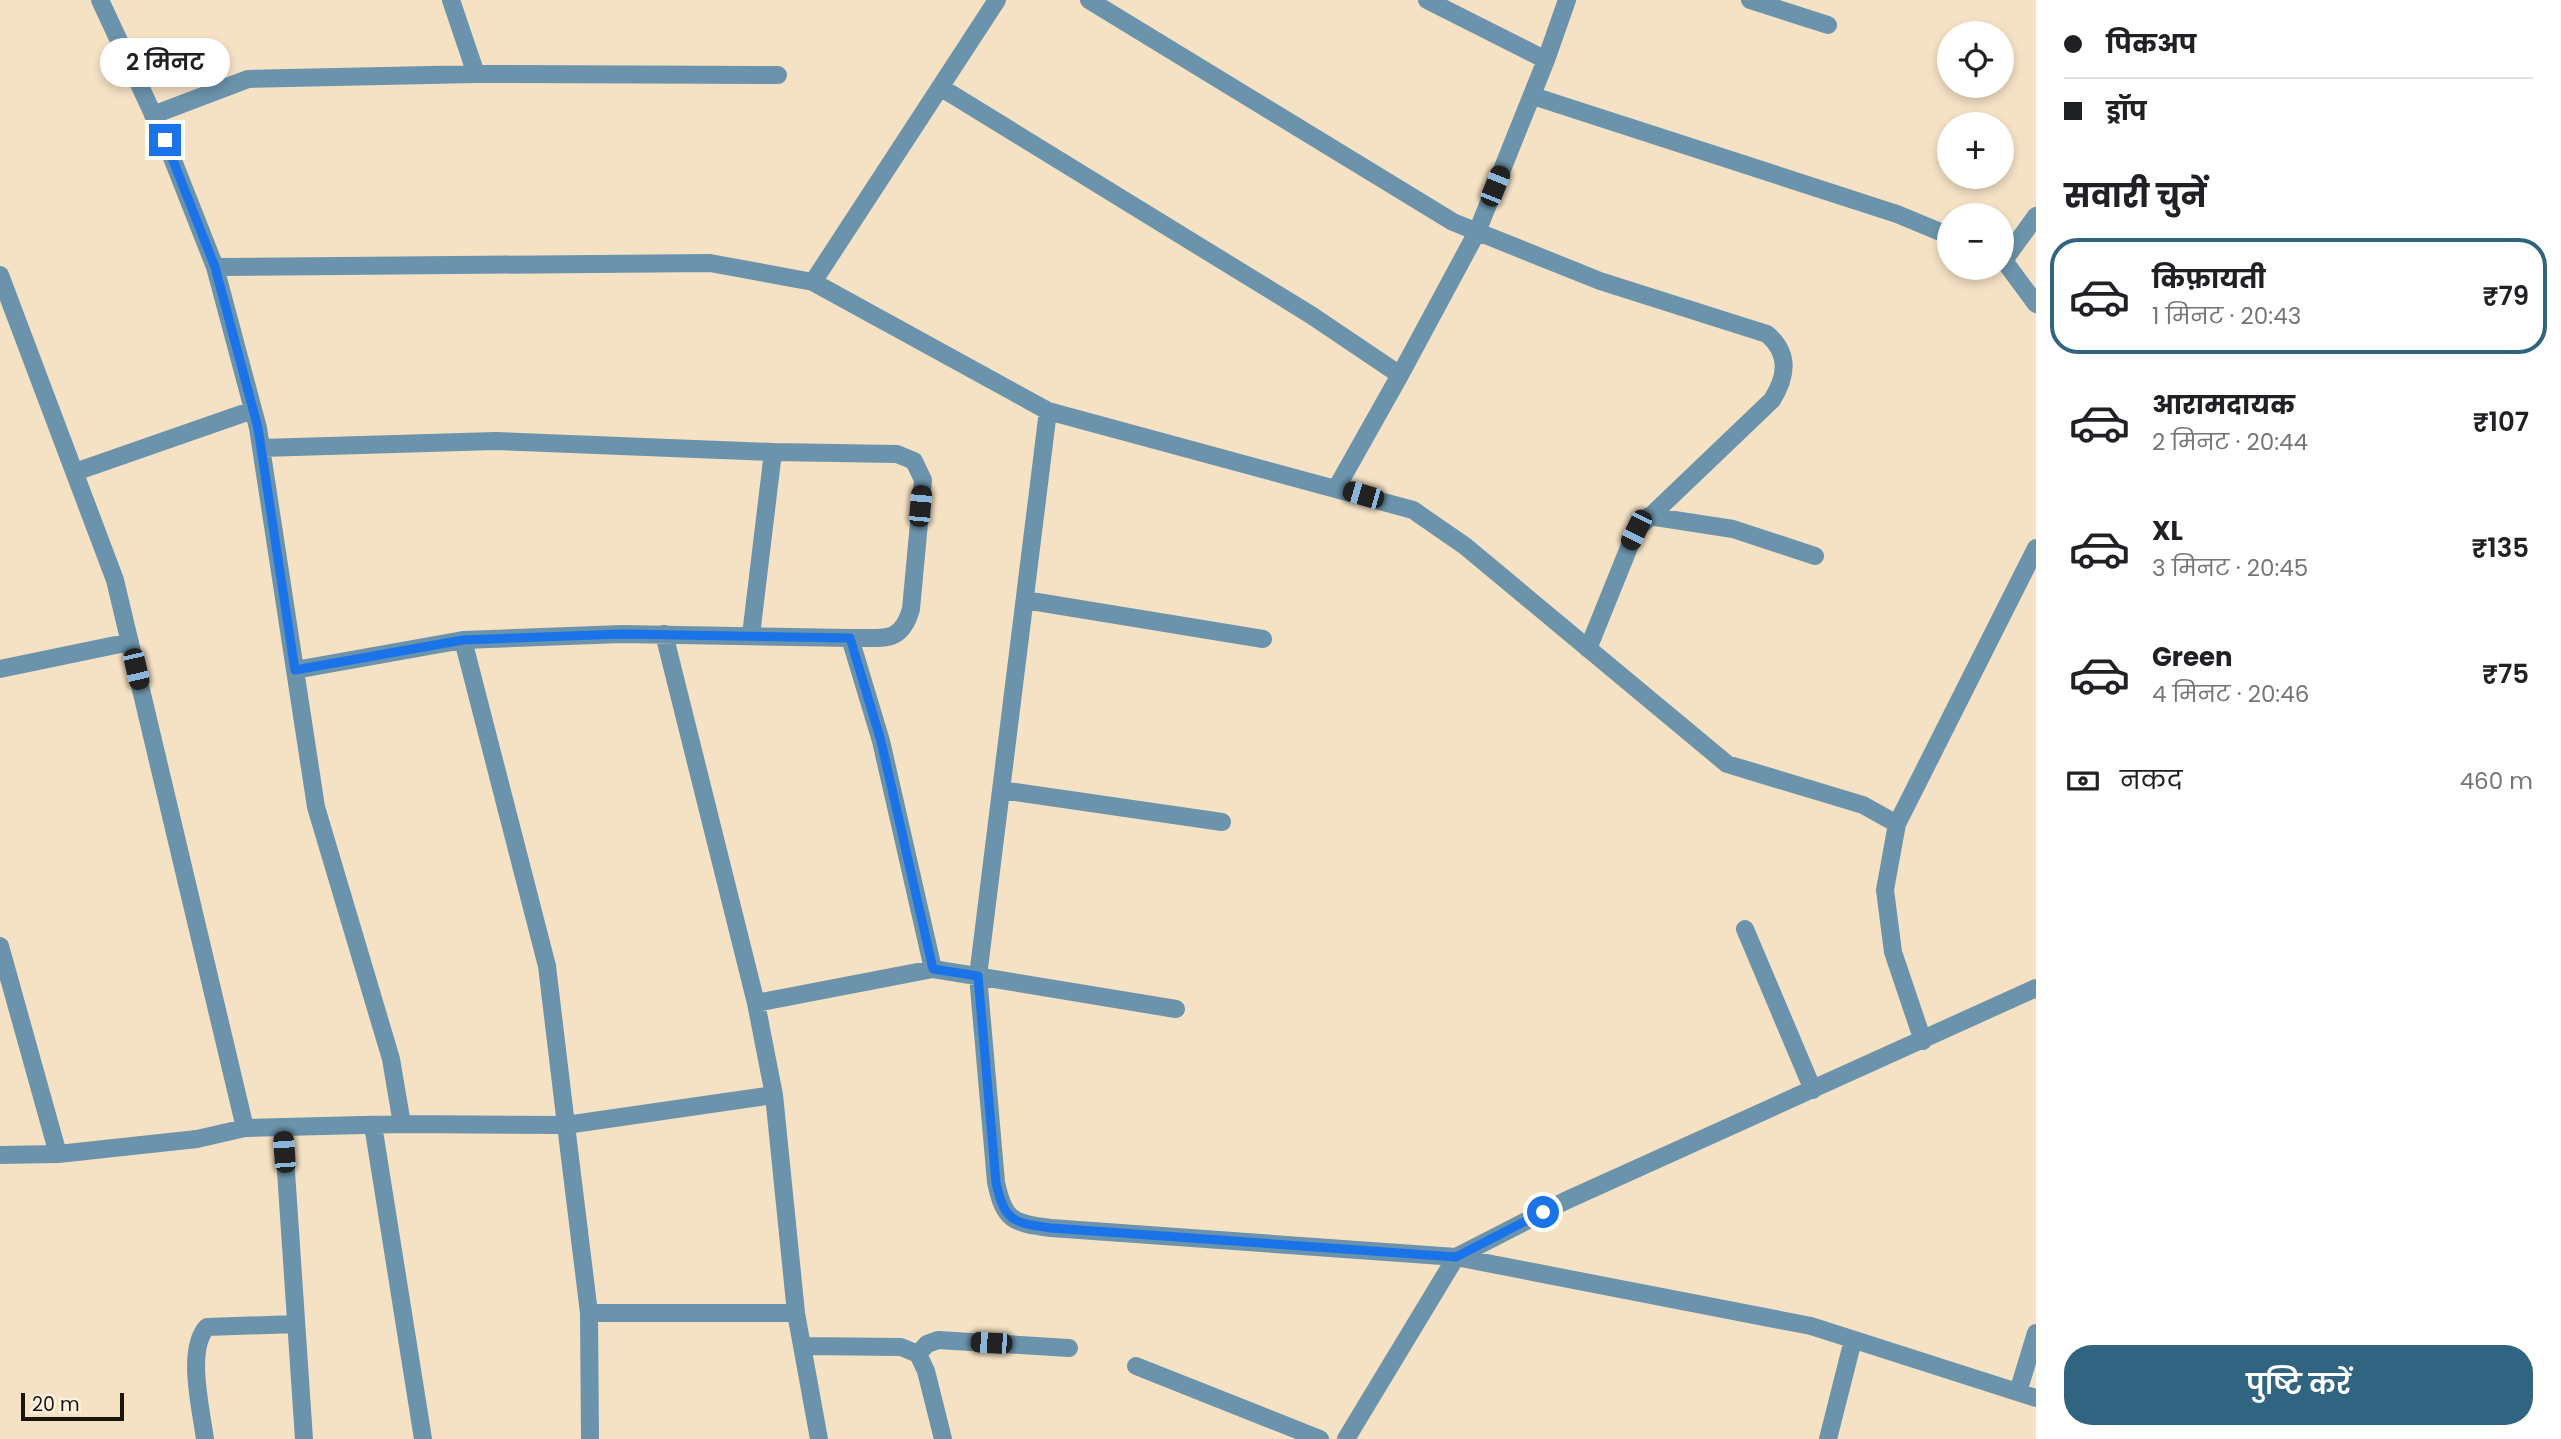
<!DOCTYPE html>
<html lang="hi">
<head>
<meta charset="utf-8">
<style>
  body { margin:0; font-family:Poppins,"Noto Sans Devanagari",sans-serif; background:#f2f2f2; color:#202124; height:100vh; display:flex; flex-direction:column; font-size:26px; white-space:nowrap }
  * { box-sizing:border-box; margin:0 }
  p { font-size:23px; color:#757577 }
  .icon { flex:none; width:38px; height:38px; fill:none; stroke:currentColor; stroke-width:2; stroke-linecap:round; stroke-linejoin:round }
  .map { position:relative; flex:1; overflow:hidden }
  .details { display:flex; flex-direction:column; background:#fff; width:525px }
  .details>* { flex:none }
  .banner { display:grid; align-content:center; height:154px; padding:0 28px; background:#fff }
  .tools { position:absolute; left:1937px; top:21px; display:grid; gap:14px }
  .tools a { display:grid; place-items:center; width:77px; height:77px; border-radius:50%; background:#fff; box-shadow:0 4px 10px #0003; font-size:35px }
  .scale { position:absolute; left:21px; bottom:18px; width:103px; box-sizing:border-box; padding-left:7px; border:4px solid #1c150b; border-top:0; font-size:19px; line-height:24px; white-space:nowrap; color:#1c150b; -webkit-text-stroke:5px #fcf1df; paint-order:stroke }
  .end { position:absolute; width:32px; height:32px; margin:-16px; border:9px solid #1a73e8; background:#fff; box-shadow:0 0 0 4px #fff }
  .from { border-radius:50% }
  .bubble { position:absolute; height:49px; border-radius:24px; background:#fff; box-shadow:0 4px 10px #0003; font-size:23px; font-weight:600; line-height:49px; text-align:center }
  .car { position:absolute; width:21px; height:42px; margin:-21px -10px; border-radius:9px; box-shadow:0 0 5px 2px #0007; background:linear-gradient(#222 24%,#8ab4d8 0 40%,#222 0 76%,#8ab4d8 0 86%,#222 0) }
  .banner b { display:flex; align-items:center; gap:24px; height:66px; font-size:26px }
  .banner b+b { border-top:2px solid #e0e0e0 }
  .banner i { width:18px; height:18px; background:#202124 }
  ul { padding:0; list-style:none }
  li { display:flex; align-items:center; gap:21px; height:116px; margin:0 14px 10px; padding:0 14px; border:4px solid transparent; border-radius:28px }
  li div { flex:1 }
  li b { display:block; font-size:26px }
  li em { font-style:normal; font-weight:600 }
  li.active { border-color:#306480 }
  li>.icon { width:63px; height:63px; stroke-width:1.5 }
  h2 { padding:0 28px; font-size:32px; line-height:84px }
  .pay { display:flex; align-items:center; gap:18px; height:77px; padding:0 28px; font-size:26px }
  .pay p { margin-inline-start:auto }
  .action { display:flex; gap:14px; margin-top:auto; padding:14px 28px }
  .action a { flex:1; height:80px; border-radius:28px; background:#306480; color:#fff; font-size:28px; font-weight:600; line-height:80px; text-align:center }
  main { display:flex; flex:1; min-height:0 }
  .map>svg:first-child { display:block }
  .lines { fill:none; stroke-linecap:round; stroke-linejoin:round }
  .minor { stroke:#6b93ab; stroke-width:18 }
  .route { stroke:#1a73e8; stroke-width:9 }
</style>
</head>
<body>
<main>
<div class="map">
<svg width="2036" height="1439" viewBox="0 0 2036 1439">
  <rect width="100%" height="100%" fill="#f5e2c5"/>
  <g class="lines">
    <!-- minor -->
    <path class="minor" d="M 451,0 L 476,74 L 778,75
      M 1089,0 L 1453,222 L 1600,281 L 1767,334 C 1790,354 1787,376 1772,400 L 1636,530 L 1588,649
      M 1750,0 L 1828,25
      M 1546,60 L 1567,0
      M 940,87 L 1311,315 L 1400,375 L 1337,487
      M 1533,96 L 1897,214 L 1950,236
      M 153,115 L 248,79 L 476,74
      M 2002,258 L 2036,304
      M 2005,259 L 2036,216
      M 215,267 L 710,263 L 813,282 L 1048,411 L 1413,510 L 1465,546 L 1727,764 L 1863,805 L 1897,824 L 2036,548
      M 0,275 L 115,580 L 245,1128
      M 813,282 L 997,0
      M 1400,375 L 1477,232 L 1546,60 L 1427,0
      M 1048,411 L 978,976 L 996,1182 C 1004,1221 1013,1223 1051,1228 L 1456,1257 L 1811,1326 L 2036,1398
      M 261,448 L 495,441 L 773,452 L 751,635
      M 773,452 L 897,454 L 914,461 L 923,480 L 911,609 C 901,645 882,637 850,638
      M 75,472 L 253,410
      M 1649,516 L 1733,529 L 1815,556
      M 1025,600 L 1263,639
      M 664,634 L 756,1003
      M 0,669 L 130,642
      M 295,670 L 463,640 L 622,634 L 850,638 L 881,741 L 933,969 L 1176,1009
      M 1001,790 L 1222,822
      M 1897,824 L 1885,890 L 1893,952 L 1923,1041
      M 1745,929 L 1813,1090
      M 0,946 L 58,1154
      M 774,1095 L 796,1313 L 819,1439
      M 402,1124 L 566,1125 L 547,966 L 463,640
      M 373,1125 L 423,1439
      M 283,1127 L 304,1439
      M 0,1155 L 58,1154 L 197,1139 L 245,1128 L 402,1124 L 391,1059 L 316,807 L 258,428 L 215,267 L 165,140 L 100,0
      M 589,1313 L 590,1439
      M 796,1313 L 589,1313 L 566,1125 L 774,1095 L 756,1003 L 933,969
      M 802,1346 L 901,1347 L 918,1354 L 926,1371 L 943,1439
      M 918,1354 L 927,1344 L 938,1340 L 1069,1348
      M 1136,1366 L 1320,1439
      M 2018,1392 L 2036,1333
      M 205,1439 C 201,1409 186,1349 207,1327 L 296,1324
      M 1346,1439 L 1456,1257 L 1565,1201 L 2036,988
      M 1828,1439 L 1853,1340"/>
  </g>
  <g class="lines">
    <!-- route -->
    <path class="route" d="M 165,140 L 215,267 L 258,428 L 295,670 L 463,640 L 622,634 L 850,638 L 881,741 L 933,969 L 978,976 L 996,1182 C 1004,1221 1013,1223 1051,1228 L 1456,1257 L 1543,1212"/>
  </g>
</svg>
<div class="tools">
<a><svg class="icon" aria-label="locate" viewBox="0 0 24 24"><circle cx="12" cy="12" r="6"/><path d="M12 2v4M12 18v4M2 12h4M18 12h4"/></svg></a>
<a>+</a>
<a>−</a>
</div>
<div class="scale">20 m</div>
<i class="end from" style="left:1543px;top:1212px"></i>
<i class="end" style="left:165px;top:140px"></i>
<div class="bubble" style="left:100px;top:38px;width:130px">2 मिनट</div>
<i class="car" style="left:1495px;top:186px;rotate:22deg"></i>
<i class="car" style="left:1363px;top:495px;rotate:286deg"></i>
<i class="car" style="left:920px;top:506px;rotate:5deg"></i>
<i class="car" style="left:1636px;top:530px;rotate:206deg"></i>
<i class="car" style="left:136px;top:669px;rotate:167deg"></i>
<i class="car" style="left:284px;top:1152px;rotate:356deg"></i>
<i class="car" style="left:991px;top:1343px;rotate:273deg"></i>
</div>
<section class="details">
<div class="banner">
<b><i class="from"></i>पिकअप</b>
<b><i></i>ड्रॉप</b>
</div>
<h2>सवारी चुनें</h2>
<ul>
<li class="active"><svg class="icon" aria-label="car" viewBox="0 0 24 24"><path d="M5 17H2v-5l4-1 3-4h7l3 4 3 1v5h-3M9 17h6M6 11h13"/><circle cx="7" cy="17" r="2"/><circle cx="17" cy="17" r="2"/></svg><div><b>किफ़ायती</b><p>1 मिनट · 20:43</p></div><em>₹79</em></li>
<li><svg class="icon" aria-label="car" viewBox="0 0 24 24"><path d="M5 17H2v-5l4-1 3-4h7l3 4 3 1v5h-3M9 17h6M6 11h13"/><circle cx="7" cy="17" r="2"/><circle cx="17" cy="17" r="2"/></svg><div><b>आरामदायक</b><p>2 मिनट · 20:44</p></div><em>₹107</em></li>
<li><svg class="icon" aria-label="car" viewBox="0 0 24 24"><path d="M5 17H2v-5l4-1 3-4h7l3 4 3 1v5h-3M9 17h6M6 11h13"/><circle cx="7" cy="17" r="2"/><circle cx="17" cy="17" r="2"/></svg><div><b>XL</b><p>3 मिनट · 20:45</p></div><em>₹135</em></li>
<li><svg class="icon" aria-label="car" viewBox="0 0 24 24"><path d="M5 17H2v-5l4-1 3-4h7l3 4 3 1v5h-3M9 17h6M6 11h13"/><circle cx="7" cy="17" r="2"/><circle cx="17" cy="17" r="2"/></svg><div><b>Green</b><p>4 मिनट · 20:46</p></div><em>₹75</em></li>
</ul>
<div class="pay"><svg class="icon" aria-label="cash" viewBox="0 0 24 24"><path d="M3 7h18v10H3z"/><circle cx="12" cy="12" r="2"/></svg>नकद<p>460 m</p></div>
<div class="action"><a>पुष्टि करें</a></div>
</section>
</main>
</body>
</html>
